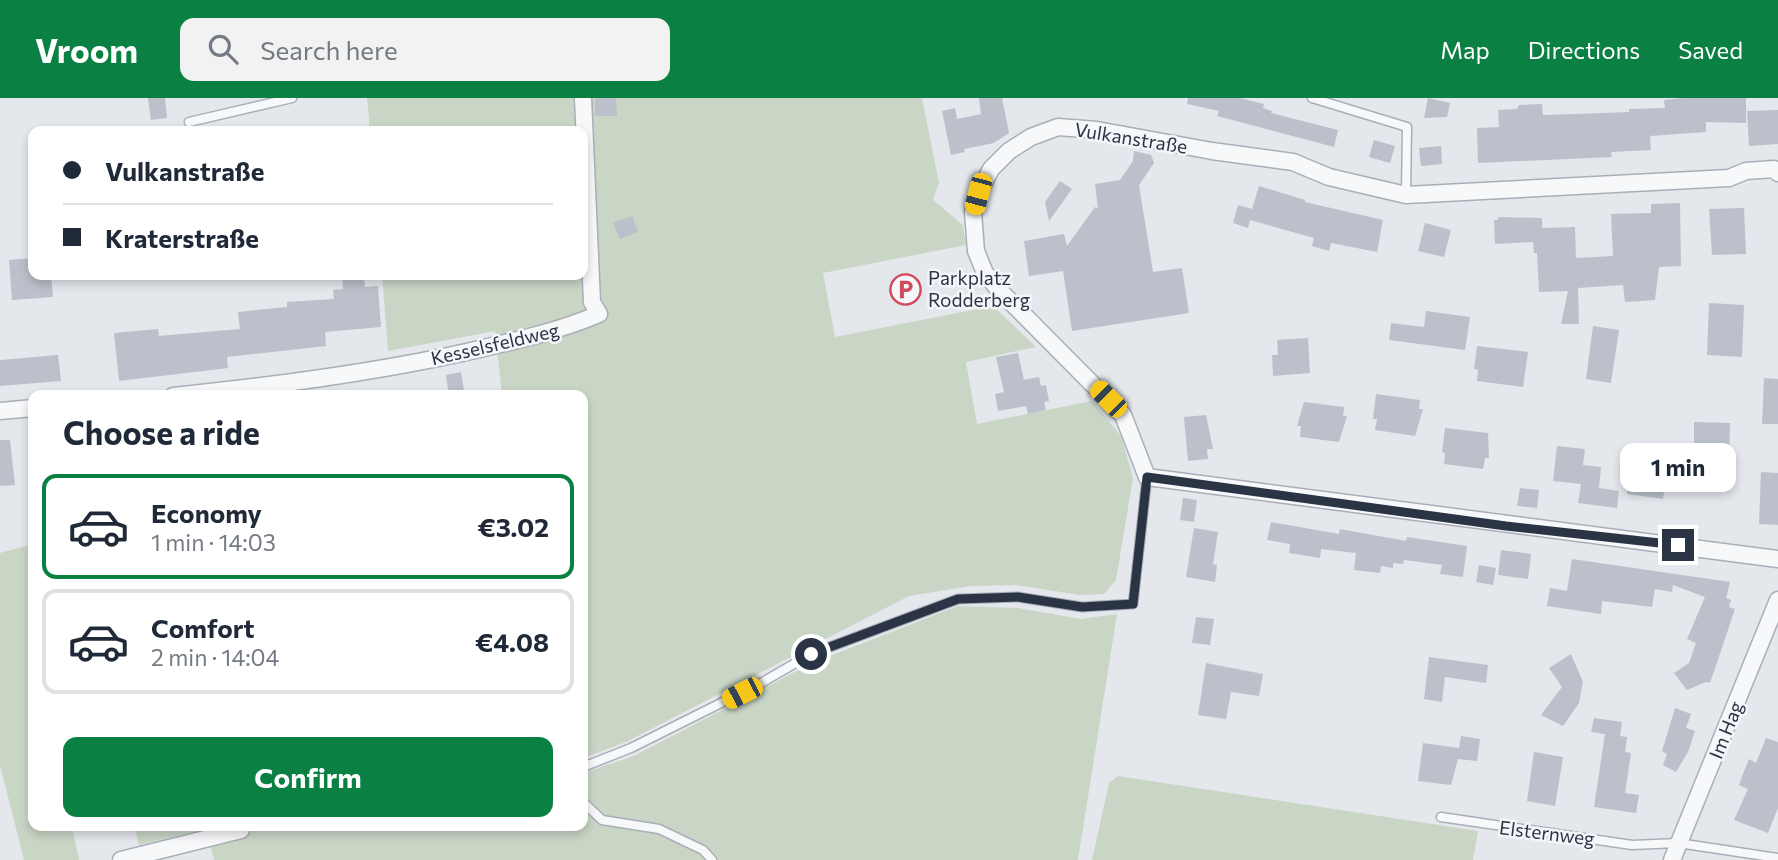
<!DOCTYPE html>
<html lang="en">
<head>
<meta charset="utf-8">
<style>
  body { margin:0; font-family:Commissioner,sans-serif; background:#f2f2f3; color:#1f2937; height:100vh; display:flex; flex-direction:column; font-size:26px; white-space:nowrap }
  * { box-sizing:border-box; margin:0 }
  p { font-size:23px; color:#747a83 }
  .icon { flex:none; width:38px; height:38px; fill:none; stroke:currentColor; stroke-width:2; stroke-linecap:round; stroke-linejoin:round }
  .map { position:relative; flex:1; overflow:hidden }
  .panel { position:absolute; left:28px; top:292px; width:560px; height:441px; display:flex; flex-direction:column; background:#fff; border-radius:14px; box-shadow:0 4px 10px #0003 }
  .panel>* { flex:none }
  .hud { position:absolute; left:28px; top:28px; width:560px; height:154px; border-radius:14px; box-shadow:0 4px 10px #0003; display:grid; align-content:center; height:154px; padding:0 35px; background:#fff }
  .end { position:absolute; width:32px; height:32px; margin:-16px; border:9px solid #2b3445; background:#fff; box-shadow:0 0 0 4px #fff }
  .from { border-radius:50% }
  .bubble { position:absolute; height:49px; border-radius:14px; background:#fff; box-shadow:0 4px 10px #0003; font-size:23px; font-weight:700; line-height:49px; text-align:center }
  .car { position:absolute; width:21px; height:42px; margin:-21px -10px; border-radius:9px; box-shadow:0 0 5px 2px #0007; background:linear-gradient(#f5c518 24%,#345 0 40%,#f5c518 0 76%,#345 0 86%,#f5c518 0) }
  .hud b { display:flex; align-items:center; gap:24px; height:66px; font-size:26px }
  .hud b+b { border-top:2px solid #e0e1e3 }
  .hud i { width:18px; height:18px; background:#1f2937 }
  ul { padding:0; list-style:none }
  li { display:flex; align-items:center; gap:21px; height:105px; margin:0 14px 10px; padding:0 21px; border:4px solid #e0e1e3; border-radius:14px }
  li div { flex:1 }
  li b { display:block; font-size:26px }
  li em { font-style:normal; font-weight:700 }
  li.selected { border-color:#0b8043 }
  li>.icon { width:63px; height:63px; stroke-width:1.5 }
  h2 { padding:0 35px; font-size:32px; line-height:84px }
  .action { display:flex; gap:14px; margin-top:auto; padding:14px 35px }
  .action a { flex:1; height:80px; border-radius:14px; background:#0b8043; color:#fff; font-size:28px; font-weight:700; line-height:80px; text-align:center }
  header { display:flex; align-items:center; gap:42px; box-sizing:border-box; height:98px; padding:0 35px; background:#0b8043; color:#fff }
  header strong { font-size:33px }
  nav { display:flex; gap:38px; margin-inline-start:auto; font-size:24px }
  .search { width:490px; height:63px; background:#f2f2f3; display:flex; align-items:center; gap:18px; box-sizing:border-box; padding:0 24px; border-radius:14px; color:#747a83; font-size:26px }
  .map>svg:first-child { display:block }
  .green { fill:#c9d6c5 }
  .building { fill:#bbc0ca }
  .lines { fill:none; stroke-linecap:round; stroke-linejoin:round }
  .lane-casing { stroke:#a9aeb7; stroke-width:11 }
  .street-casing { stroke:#a9aeb7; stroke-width:19 }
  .lane { stroke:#f7f8fa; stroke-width:8 }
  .street { stroke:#f7f8fa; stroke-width:16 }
  .route { stroke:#2b3445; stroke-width:9 }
  .labels { text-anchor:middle; stroke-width:5; stroke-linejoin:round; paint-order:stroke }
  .street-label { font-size:19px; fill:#2b3445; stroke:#f4f6f9 }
  .poi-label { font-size:19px; fill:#2b3445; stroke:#f4f6f9; text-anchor:start }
</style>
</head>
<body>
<header>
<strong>Vroom</strong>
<div class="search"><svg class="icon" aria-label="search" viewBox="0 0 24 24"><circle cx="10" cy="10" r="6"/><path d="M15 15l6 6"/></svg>Search here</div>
<nav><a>Map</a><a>Directions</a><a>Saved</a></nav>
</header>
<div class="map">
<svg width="1778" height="762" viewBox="0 0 1778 762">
  <rect width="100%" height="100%" fill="#e4e7ec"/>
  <!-- green -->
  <path class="green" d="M 367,0 L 922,0 L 939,85 L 933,102 L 963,127 L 966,147 L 823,175 L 835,239 L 993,208 L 1036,249 L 966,264 L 977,326 L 1092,303 L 1121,338 L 1133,380 L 1116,482 L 1104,496 L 1080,497 L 1016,487 L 970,488 L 909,498 L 626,644 L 583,660 L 583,298 L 502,297 L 495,233 L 388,253 L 382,177 L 583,177 L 583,33 L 370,33 Z
    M 33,446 L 33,728 L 72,728 L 79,762 L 24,762 L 0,667 L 0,455 Z
    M 958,508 L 1018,510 L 1081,521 L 1117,516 L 1078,762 L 214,762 L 206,731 L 139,747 L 134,728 L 583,728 L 583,675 L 634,658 L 812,565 Z
    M 1118,678 L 1478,733 L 1473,762 L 1092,762 L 1109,685 Z"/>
  <!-- building -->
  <path class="building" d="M 148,0 L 165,0 L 167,20 L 151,22 Z
    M 595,0 L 616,0 L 617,18 L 595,18 Z
    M 979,0 L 1002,0 L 1009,35 L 994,45 L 964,51 L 965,54 L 951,57 L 942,13 L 955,10 L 957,21 L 981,16 Z
    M 1188,0 L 1240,0 L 1264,6 L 1263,10 L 1272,13 L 1271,15 L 1338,32 L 1334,49 L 1217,18 L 1219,13 L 1187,6 Z
    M 1428,0 L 1450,5 L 1447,19 L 1424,20 Z
    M 1684,0 L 1746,0 L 1746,25 L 1706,24 L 1706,34 L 1650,38 L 1651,52 L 1611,54 L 1612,59 L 1478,65 L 1477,30 L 1499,29 L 1498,12 L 1517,11 L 1519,7 L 1542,6 L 1543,17 L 1605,15 L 1629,14 L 1629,11 L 1665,10 L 1664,2 Z
    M 1778,12 L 1778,46 L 1749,48 L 1747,13 Z
    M 1374,42 L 1395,48 L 1390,65 L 1369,59 Z
    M 1441,48 L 1442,66 L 1421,68 L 1419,50 Z
    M 1134,53 L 1151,57 L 1154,65 L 1139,87 L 1153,174 L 1182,170 L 1189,215 L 1072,233 L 1063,173 L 1029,178 L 1024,143 L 1064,136 L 1067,148 L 1095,109 L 1098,111 L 1095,86 L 1120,82 L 1133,63 Z
    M 1060,83 L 1072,91 L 1049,123 L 1045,104 Z
    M 1259,88 L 1305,102 L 1305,104 L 1383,122 L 1377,154 L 1331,145 L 1329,153 L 1312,148 L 1314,140 L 1250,122 L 1248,130 L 1233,125 L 1238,107 L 1252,111 Z
    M 1680,105 L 1681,168 L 1659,169 L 1655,202 L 1625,204 L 1623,187 L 1578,190 L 1579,226 L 1561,226 L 1568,193 L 1539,194 L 1537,155 L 1534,155 L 1533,144 L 1495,146 L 1494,122 L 1498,122 L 1498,119 L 1542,120 L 1542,130 L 1575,129 L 1576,160 L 1613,158 L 1611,116 L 1651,115 L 1651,106 Z
    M 1744,110 L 1746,156 L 1712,157 L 1709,111 Z
    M 632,118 L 638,134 L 620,141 L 613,125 Z
    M 1425,125 L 1451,132 L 1444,159 L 1418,153 Z
    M 33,160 L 33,177 L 51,177 L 53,199 L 12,202 L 9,162 Z
    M 364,177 L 365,189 L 378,188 L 381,229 L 325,234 L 326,248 L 227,259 L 228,270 L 119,283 L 114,235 L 158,231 L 159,238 L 240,231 L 238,214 L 287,209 L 287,204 L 334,201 L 333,192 L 343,191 L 342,178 Z
    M 1709,205 L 1744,207 L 1742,259 L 1707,257 Z
    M 1426,213 L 1470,219 L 1465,252 L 1389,242 L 1391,225 L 1424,229 Z
    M 1593,228 L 1619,232 L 1611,285 L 1586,281 Z
    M 1308,240 L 1310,275 L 1273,278 L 1272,257 L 1278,257 L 1277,242 Z
    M 1477,248 L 1528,254 L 1523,289 L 1477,283 L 1478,272 L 1474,271 Z
    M 1018,255 L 1024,282 L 1039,279 L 1041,288 L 1046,287 L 1049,303 L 1044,304 L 1046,312 L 1028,316 L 1026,308 L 998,313 L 995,296 L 1004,294 L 996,259 Z
    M 58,257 L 61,283 L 0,288 L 0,262 Z
    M 461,274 L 465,298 L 449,298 L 446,277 Z
    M 1764,280 L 1778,281 L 1778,326 L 1762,326 Z
    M 1376,296 L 1420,302 L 1419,311 L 1423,311 L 1415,338 L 1375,332 L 1377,321 L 1373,321 Z
    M 1304,304 L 1344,309 L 1343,318 L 1347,318 L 1339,344 L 1300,339 L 1301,328 L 1297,328 Z
    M 1206,317 L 1213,351 L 1207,351 L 1208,361 L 1188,363 L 1184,319 Z
    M 1694,324 L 1730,325 L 1729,371 L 1716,371 L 1716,375 L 1667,374 L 1663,401 L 1627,396 L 1633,354 L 1694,362 Z
    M 1445,330 L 1488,335 L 1489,360 L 1485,360 L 1483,371 L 1444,366 L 1445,355 L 1442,354 Z
    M 0,342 L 10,342 L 15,387 L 0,388 Z
    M 1557,348 L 1585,351 L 1583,367 L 1601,369 L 1599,390 L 1619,393 L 1617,410 L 1578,405 L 1581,386 L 1553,383 Z
    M 1761,374 L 1778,375 L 1778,427 L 1759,426 Z
    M 1520,390 L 1539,392 L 1537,410 L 1517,408 Z
    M 1183,400 L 1197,402 L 1194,424 L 1180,422 Z
    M 1271,424 L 1339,436 L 1340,431 L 1406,443 L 1407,439 L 1467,448 L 1463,479 L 1440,476 L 1442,467 L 1404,462 L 1403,466 L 1393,465 L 1393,470 L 1381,468 L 1380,475 L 1354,472 L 1356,455 L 1321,451 L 1320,460 L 1289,455 L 1290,446 L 1267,442 Z
    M 1194,430 L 1218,434 L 1213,466 L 1217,467 L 1215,484 L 1186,479 Z
    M 1501,452 L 1531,456 L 1528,481 L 1498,477 Z
    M 1572,461 L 1730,484 L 1726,500 L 1731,502 L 1729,509 L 1735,511 L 1710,585 L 1706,584 L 1687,592 L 1674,575 L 1689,565 L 1696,545 L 1687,541 L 1705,499 L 1673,487 L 1672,494 L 1655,491 L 1652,509 L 1602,503 L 1601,516 L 1547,508 L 1550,490 L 1567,493 Z
    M 1479,467 L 1496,470 L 1493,487 L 1476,484 Z
    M 1196,519 L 1214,521 L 1210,547 L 1192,545 Z
    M 1571,556 L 1583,584 L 1579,605 L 1563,628 L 1541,617 L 1562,589 L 1549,570 Z
    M 1429,559 L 1488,567 L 1486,585 L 1445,579 L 1442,604 L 1424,601 Z
    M 1206,565 L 1263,576 L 1259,598 L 1231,594 L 1226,621 L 1198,617 Z
    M 1675,610 L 1691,616 L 1686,630 L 1695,633 L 1688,654 L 1676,674 L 1663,667 L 1667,656 L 1662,653 Z
    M 1594,620 L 1622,624 L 1620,638 L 1627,639 L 1625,654 L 1631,655 L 1625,695 L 1639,697 L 1636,715 L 1594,709 L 1605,636 L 1591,634 Z
    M 1461,638 L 1480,641 L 1477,663 L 1458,661 L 1451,687 L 1418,683 L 1423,645 L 1459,650 Z
    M 1766,640 L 1778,644 L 1778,710 L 1768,735 L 1734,722 L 1748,691 L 1739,687 L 1743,676 L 1749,661 L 1756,665 Z
    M 1534,654 L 1563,659 L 1555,708 L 1527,703 Z"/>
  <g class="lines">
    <defs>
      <path id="lane" d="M 1312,0 L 1407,29 L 1406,97
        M 189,24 L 292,0
        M 583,669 L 631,650 L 761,585 L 811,556 L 958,501 L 1018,499 L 1082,509 L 1133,506 L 1147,379
        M 583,704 L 602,722 L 659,731 L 703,752 L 712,762
        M 1441,719 L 1632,747 L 1678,745 L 1778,760"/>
      <path id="street" d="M 1778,75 L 1774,71 L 1746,73 L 1729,80 L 1406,97 L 1329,79 L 1293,64 L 1212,53 L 1097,32 L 1058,29 L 1031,39 L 1009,53 L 991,71 L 978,96 L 973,114 L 976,153 L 985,175 L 998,191 L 1123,317 L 1147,379 L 1778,461
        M 173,298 C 270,288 366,276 462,255 C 509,244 554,235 599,216 L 592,204 L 583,0
        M 0,313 L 33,310
        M 121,762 L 241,732
        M 1672,762 L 1778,502"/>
    </defs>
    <!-- lane casing -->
    <use href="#lane" class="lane-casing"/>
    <!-- street casing -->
    <use href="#street" class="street-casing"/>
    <!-- lane -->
    <use href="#lane" class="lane"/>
    <!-- street -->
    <use href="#street" class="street"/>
  </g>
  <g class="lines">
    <!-- route -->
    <path class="route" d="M 811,556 L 958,501 L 1018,499 L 1082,509 L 1133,506 L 1147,379 L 1506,428 L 1678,447"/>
  </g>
  <!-- icons -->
  <defs>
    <symbol id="parking-ring" viewBox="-11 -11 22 22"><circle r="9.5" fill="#f4f6f9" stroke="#d1495b" stroke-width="1.5"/><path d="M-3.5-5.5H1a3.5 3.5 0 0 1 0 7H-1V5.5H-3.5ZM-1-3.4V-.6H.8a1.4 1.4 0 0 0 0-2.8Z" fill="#d1495b"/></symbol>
  </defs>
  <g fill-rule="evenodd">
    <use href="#parking-ring" x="888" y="174" width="35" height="35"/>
  </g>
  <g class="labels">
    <!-- street labels -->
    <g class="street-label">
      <text transform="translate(1131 40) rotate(9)" y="7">Vulkanstraße</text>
      <text transform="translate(495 246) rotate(-13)" y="7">Kesselsfeldweg</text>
      <text transform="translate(1726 632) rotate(-68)" y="7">Im Hag</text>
      <text transform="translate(1547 735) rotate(7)" y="7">Elsternweg</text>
    </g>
    <!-- poi labels -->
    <g class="poi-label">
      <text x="928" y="187">Parkplatz<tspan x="928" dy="22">Rodderberg</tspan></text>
    </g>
  </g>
</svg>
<i class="end from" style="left:811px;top:556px"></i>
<i class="end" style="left:1678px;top:447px"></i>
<div class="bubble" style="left:1620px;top:345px;width:116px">1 min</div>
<i class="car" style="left:978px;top:96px;rotate:195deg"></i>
<i class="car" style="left:1108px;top:301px;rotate:315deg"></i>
<i class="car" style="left:742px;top:595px;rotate:243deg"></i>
<div class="hud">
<b><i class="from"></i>Vulkanstraße</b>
<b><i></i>Kraterstraße</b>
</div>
<section class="panel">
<h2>Choose a ride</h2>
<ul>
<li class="selected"><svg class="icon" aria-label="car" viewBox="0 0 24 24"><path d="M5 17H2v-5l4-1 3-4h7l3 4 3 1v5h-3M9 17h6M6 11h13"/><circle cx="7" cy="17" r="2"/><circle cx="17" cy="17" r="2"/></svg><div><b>Economy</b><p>1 min · 14:03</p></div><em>€3.02</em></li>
<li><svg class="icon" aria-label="car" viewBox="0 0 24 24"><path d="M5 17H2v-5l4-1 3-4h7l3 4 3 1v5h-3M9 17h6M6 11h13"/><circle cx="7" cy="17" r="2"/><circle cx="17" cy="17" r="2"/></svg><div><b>Comfort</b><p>2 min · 14:04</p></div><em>€4.08</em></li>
</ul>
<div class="action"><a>Confirm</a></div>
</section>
</div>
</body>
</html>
